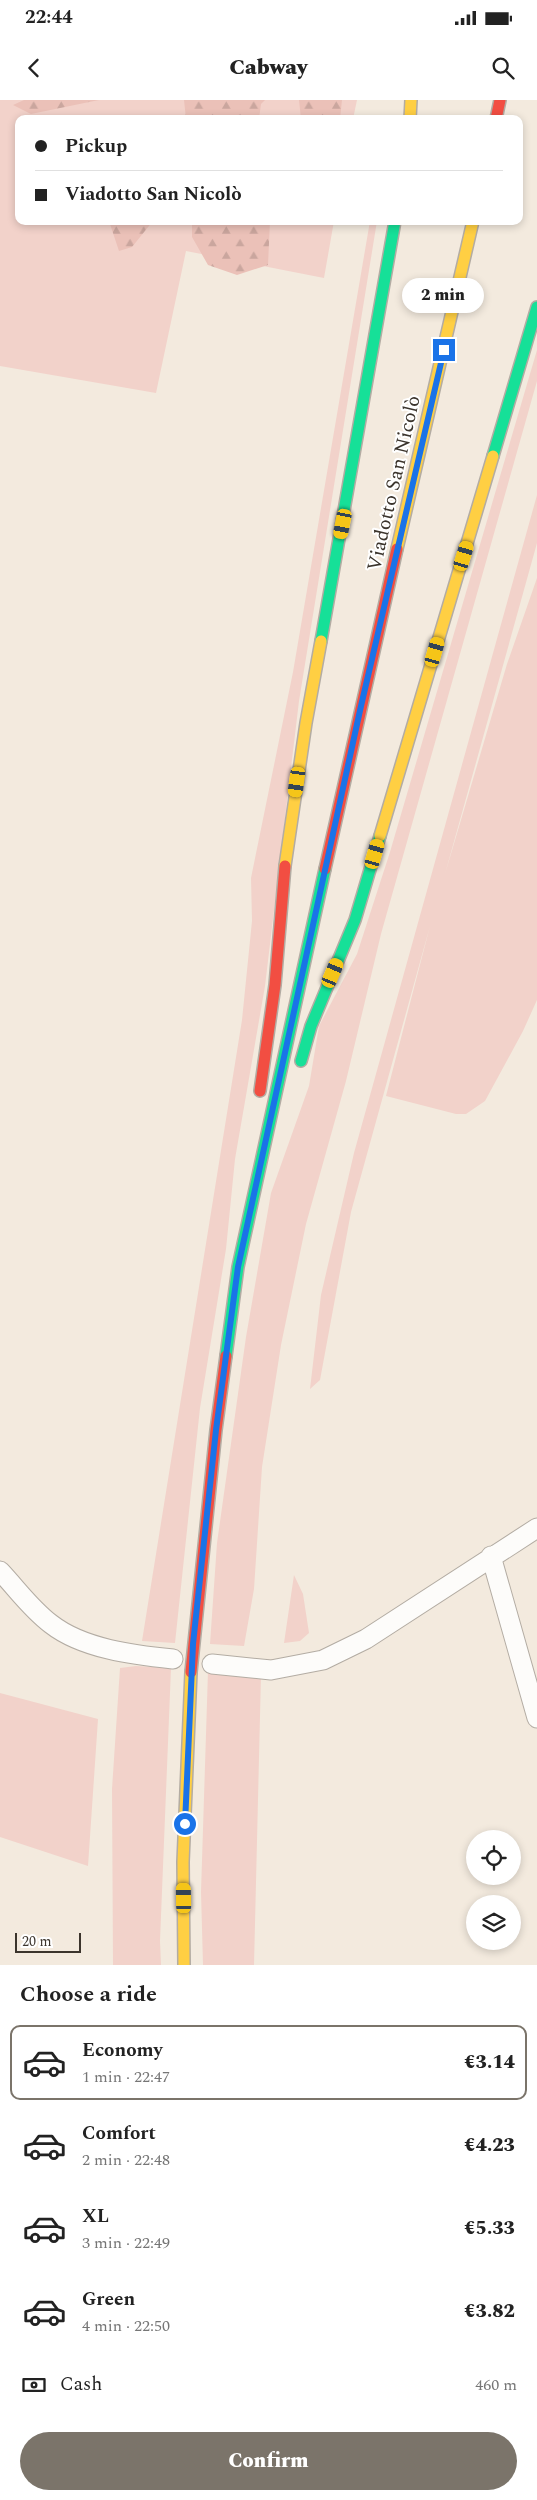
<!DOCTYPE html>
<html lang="en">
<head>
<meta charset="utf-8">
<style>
  body { margin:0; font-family:Spectral,serif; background:#f6f6f6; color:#222; height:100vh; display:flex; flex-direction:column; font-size:19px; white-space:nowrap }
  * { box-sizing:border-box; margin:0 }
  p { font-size:16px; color:#767676 }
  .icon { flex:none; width:28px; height:28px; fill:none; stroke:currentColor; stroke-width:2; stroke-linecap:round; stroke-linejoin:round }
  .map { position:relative; height:1865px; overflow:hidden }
  .drawer { display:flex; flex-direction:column; background:#fff; flex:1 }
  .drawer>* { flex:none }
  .hud { position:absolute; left:15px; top:15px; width:508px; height:110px; border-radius:10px; box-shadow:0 2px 8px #0003; display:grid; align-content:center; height:110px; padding:0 20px; background:#fff }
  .controls { position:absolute; left:466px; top:1730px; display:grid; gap:10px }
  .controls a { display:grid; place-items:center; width:55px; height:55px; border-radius:50%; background:#fff; box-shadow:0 2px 8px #0003; font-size:25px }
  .scale { position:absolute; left:15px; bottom:12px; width:66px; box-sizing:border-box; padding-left:5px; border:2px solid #3b342c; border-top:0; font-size:14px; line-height:18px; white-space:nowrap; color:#3b342c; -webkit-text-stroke:4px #fff; paint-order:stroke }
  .end { position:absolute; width:22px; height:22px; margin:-11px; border:6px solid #1a73e8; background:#fff; box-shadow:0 0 0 2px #fff }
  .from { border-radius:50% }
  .bubble { position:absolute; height:35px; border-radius:18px; background:#fff; box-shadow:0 2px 8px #0003; font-size:16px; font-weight:800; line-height:35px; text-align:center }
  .car { position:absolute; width:15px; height:30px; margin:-15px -8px; border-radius:6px; box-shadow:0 0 4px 1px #0007; background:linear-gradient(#f5c518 24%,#345 0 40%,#f5c518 0 76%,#345 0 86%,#f5c518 0) }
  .hud b { display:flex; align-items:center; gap:18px; height:48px; font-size:19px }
  .hud b+b { border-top:1px solid #e0e0e0 }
  .hud i { width:12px; height:12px; background:#222 }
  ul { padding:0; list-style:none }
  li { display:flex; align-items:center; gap:15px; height:75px; margin:0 10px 8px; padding:0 10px; border:2px solid transparent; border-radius:10px }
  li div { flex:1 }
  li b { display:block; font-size:19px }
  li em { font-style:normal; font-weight:800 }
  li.on { border-color:#7b746a }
  li>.icon { width:45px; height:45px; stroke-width:1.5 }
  h2 { padding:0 20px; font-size:22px; line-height:60px }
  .pay { display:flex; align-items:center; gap:12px; height:55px; padding:0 20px; font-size:19px }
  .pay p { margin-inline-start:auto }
  .action { display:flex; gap:10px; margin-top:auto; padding:10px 20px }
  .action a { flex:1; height:58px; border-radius:30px; background:#7b746a; color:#fff; font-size:20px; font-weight:800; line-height:58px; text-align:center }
  .status { display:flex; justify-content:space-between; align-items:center; height:35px; padding:0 25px; background:#fff; direction:ltr }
  .status svg { height:14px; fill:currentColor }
  header { display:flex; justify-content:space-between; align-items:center; height:65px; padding:0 20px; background:#fff; font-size:22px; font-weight:800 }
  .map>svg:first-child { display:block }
  .green { fill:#f2d2ca }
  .forest { fill:url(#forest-firs) }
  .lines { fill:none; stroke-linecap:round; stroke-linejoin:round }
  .street-casing { stroke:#b3aca3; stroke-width:21 }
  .fast-casing { stroke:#b3aca3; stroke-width:14 }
  .slow-casing { stroke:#b3aca3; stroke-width:14 }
  .jam-casing { stroke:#b3aca3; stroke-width:14 }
  .street { stroke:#fdfcfa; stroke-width:19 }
  .fast { stroke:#16e098; stroke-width:11 }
  .slow { stroke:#ffcf43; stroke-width:11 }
  .jam { stroke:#f24e42; stroke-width:11 }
  .route { stroke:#1a73e8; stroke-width:6 }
  .labels { text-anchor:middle; stroke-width:4; stroke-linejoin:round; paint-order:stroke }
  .street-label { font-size:20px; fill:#3b342c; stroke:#fff }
</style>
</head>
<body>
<div class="status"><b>22:44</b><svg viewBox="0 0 49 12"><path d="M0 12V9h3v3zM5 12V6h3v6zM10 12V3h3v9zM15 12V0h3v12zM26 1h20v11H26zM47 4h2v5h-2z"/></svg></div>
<header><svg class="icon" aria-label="back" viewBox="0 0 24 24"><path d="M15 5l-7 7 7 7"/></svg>Cabway<svg class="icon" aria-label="search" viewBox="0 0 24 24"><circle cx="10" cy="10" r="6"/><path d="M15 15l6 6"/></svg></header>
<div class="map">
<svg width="537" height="1865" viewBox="0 0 537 1865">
  <defs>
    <pattern id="forest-firs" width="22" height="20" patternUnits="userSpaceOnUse" patternTransform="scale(1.25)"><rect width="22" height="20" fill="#ebc1b8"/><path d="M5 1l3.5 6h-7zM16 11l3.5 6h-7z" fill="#caa69e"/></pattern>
  </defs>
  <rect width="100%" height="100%" fill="#f3eade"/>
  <!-- green -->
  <path class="green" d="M 0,0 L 357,0 L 353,19 L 19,19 L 19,121 L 334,121 L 324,178 L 186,151 L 156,293 L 0,266 Z
    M 370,121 L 377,121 L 299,601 L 265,886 L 235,1059 L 226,1149 L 200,1308 L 175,1543 L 142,1541 L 242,920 L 252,821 L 251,778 L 293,572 Z
    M 537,250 L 537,281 L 381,834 L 346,981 L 306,1124 L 281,1245 L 262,1367 L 254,1489 L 244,1546 L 210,1544 L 217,1443 L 246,1237 L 271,1093 L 309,986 L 319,926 L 357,854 L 390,752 Z
    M 537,395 L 537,443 L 445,774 L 507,564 L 537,478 L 537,900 L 523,931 L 485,1001 L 466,1014 L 456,1014 L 386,996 L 430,826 L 351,1112 L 320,1280 L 310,1289 L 321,1195 L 354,1053 Z
    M 294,1475 L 303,1494 L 309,1533 L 300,1541 L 284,1543 Z
    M 136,1566 L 171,1568 L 160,1841 L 161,1865 L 113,1865 L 112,1689 L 120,1568 Z
    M 208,1571 L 261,1575 L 254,1865 L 203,1865 L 201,1792 Z
    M 0,1593 L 98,1619 L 88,1766 L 0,1737 Z"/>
  <!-- forest -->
  <path class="forest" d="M 24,0 L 99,0 L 31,14 L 13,5 Z
    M 184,0 L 265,0 L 261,4 L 259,19 L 186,19 Z
    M 299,0 L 342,0 L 340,19 L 301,19 Z
    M 109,121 L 153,121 L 132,147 L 119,151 Z
    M 192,121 L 270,121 L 268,165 L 237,175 L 208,165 L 192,137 Z"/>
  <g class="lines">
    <defs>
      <path id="street" d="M 491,1456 L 537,1618
        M 0,1471 C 17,1489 31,1509 51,1524 C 83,1549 134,1555 173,1559
        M 212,1564 L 271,1570 L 323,1560 L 366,1539 L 537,1428"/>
      <path id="fast" d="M 493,356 L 537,207
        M 321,541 L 395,121
        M 301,961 L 311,926 L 355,820 L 380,736
        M 226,1256 L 238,1167 L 325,769"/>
      <path id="slow" d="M 410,19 L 411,0
        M 397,449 L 473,121
        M 380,736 L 493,356
        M 285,766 L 306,623 L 321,541
        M 184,1865 L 183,1762 L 191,1572"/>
      <path id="jam" d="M 496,19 L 500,0
        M 325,769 L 397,449
        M 260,991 L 275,885 L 285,766
        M 191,1572 L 216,1330 L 226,1256"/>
    </defs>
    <!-- street casing -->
    <use href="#street" class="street-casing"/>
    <!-- fast casing -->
    <use href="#fast" class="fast-casing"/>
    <!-- slow casing -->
    <use href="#slow" class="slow-casing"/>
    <!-- jam casing -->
    <use href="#jam" class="jam-casing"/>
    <!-- street -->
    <use href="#street" class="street"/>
    <!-- fast -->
    <use href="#fast" class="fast"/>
    <!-- slow -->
    <use href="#slow" class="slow"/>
    <!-- jam -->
    <use href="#jam" class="jam"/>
  </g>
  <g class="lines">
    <!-- route -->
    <path class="route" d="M 185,1724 L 193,1544 L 216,1330 L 238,1167 L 361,606 L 444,250"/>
  </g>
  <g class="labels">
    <!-- street labels -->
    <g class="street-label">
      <text transform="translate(393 383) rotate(-77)" y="7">Viadotto San Nicolò</text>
    </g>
  </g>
</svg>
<div class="controls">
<a><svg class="icon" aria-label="locate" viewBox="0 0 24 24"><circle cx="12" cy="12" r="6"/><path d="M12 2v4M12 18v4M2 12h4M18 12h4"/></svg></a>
<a><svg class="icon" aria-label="layers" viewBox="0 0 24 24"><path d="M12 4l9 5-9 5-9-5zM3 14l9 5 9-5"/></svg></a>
</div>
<div class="scale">20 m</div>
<i class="end from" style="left:185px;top:1724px"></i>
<i class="end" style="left:444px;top:250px"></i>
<div class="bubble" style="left:402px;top:178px;width:82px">2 min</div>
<i class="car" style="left:343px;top:424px;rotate:191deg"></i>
<i class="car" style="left:464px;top:456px;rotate:17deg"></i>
<i class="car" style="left:435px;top:552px;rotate:16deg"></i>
<i class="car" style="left:297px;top:682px;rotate:188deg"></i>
<i class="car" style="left:375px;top:754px;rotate:16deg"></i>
<i class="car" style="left:333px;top:873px;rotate:23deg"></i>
<i class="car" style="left:184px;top:1798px;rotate:359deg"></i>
<div class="hud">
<b><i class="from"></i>Pickup</b>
<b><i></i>Viadotto San Nicolò</b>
</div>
</div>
<section class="drawer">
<h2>Choose a ride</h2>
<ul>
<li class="on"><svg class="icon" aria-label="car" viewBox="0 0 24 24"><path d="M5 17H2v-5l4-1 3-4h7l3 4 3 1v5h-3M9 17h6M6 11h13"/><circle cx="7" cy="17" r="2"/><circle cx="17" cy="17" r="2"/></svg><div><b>Economy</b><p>1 min · 22:47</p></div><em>€3.14</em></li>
<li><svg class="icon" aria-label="car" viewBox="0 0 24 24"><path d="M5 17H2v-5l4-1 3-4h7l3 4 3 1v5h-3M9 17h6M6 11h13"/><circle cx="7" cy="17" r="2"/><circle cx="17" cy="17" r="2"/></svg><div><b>Comfort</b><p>2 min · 22:48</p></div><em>€4.23</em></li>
<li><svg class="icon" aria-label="car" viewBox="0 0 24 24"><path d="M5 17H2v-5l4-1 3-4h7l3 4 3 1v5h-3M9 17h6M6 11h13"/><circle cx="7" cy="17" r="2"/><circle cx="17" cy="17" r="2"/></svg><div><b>XL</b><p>3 min · 22:49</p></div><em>€5.33</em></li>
<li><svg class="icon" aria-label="car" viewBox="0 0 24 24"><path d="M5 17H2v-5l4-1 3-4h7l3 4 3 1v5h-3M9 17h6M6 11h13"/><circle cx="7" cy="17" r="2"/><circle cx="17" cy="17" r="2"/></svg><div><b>Green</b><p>4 min · 22:50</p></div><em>€3.82</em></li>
</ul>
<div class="pay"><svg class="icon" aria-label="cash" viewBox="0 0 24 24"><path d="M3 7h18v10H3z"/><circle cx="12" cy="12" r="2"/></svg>Cash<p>460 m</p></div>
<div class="action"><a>Confirm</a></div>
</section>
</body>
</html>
